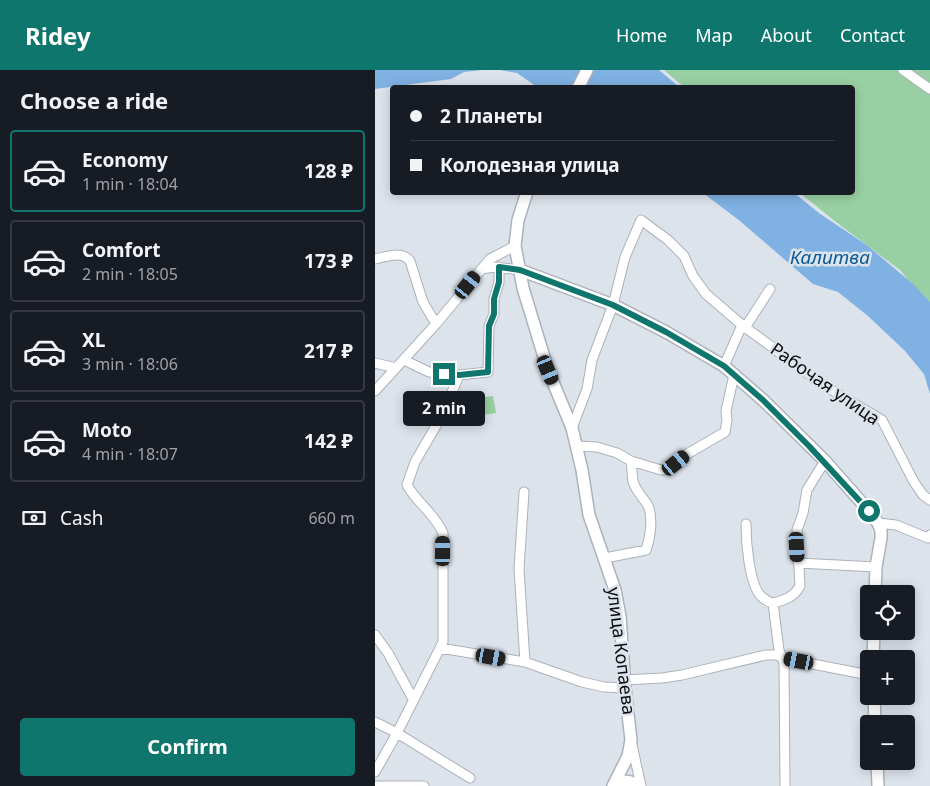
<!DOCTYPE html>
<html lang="en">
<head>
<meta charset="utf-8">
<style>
  body { margin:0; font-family:"Noto Sans",sans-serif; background:#20242c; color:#f1f3f6; height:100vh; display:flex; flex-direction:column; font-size:19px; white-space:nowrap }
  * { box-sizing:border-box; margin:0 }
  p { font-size:16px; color:#9ea1a6 }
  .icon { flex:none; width:28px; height:28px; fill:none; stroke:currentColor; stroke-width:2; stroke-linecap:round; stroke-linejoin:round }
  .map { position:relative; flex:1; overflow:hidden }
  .details { display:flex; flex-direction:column; background:#171b24; width:375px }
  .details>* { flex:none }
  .guide { position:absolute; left:15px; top:15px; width:465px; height:110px; border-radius:5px; box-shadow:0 2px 12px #0003; display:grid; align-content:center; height:110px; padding:0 20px; background:#171b24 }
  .tools { position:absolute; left:485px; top:515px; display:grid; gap:10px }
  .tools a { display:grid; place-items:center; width:55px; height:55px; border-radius:5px; background:#171b24; box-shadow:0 2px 12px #0003; font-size:25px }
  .end { position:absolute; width:22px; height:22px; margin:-11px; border:6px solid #0f766e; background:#fff; box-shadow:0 0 0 2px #fff }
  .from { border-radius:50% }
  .bubble { position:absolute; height:35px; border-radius:5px; background:#171b24; box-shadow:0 2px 12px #0003; font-size:16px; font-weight:700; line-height:35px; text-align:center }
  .car { position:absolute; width:15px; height:30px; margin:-15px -8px; border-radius:6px; box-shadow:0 0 4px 1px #0007; background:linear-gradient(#222 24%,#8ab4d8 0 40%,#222 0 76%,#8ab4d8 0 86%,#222 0) }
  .guide b { display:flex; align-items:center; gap:18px; height:48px; font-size:19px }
  .guide b+b { border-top:1px solid #363941 }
  .guide i { width:12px; height:12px; background:#f1f3f6 }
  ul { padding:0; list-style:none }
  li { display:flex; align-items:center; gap:15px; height:82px; margin:0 10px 8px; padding:0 10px; border:2px solid #363941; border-radius:5px }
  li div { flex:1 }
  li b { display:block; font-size:19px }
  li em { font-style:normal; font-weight:700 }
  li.active { border-color:#0f766e }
  li>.icon { width:45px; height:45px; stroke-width:1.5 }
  h2 { padding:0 20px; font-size:22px; line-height:60px }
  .pay { display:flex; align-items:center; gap:12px; height:55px; padding:0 20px; font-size:19px }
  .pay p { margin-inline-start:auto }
  .primary-button { display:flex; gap:10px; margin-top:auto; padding:10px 20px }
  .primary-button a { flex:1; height:58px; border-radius:5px; background:#0f766e; color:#fff; font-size:20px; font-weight:700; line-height:58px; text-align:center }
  header { display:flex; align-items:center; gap:30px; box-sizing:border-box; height:70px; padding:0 25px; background:#0f766e; color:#fff }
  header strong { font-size:24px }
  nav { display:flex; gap:28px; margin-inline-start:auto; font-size:18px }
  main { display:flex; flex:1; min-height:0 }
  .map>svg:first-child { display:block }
  .green { fill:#98d0a3 }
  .water { fill:#7fb1e2 }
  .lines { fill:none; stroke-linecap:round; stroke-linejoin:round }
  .minor-casing { stroke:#acb2bb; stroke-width:11 }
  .major-casing { stroke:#acb2bb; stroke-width:14 }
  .minor { stroke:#fff; stroke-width:9 }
  .major { stroke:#fff; stroke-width:11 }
  .route { stroke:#0f766e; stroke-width:6 }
  .labels { text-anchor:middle; stroke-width:5; stroke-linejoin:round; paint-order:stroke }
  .street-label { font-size:18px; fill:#0c0e11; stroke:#dde3eb }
  .water-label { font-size:19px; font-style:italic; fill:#0a5994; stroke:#dde3eb }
</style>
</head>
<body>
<header>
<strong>Ridey</strong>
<nav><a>Home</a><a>Map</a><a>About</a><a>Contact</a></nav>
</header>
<main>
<section class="details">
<h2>Choose a ride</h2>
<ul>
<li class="active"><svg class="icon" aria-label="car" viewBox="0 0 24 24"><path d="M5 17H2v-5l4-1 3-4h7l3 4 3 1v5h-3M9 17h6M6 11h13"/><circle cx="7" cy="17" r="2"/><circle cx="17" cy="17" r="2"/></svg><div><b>Economy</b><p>1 min · 18:04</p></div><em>128 ₽</em></li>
<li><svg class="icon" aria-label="car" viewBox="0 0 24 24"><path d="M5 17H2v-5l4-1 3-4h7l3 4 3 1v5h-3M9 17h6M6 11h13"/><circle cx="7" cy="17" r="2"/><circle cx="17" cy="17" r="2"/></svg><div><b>Comfort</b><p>2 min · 18:05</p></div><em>173 ₽</em></li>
<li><svg class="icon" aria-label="car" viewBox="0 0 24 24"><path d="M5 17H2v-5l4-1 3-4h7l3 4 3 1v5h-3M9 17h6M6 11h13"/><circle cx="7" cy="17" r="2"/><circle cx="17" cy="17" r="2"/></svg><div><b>XL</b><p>3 min · 18:06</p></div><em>217 ₽</em></li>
<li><svg class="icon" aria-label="car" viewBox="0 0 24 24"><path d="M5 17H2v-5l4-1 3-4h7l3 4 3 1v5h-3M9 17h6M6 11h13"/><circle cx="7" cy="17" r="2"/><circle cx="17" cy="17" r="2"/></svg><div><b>Moto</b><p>4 min · 18:07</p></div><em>142 ₽</em></li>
</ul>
<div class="pay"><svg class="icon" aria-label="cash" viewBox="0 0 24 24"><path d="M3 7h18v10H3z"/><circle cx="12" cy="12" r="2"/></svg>Cash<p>660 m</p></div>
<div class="primary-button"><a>Confirm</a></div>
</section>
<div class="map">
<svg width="555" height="716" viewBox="0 0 555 716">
  <rect width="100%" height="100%" fill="#dde3eb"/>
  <!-- green -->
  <path class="green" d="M 289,0 L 555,0 L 555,237 L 525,200 L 461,152 L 425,123 L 478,122 L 478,18 L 309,17 Z
    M 118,326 L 121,343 L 84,348 L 81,331 Z"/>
  <!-- water -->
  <path class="water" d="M 0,0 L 107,0 L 89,2 L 76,9 L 0,19 Z
    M 125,0 L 284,0 L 304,17 L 162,17 L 142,3 Z
    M 328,123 L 419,123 L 444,143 L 493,176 L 538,214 L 555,232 L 555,324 L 549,304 L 530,281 L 493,246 L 463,222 L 438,214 L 365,151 Z"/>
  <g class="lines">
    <defs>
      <path id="minor" d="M 528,0 L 555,19
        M 0,189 C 11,187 27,180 35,191 L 48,232 L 61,254
        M 106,199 L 120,197 L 145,200
        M 29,290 L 54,302 L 84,305 L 113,302 L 114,256 L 119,244 L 119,229 L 124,212 L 124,197
        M 0,293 L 21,298
        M 349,296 L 367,255 L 373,253 L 395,219
        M 0,321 L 61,254 L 110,195 L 115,189 L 140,176
        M 197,358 L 212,319 L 217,290 L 238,235 L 250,187 L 266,150 L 293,170 L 309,186 L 318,206 L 331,224 L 367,255 L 450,316 L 507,350 L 539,412 L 548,425 L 555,430
        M 202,376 L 222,377 L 242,383 L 256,391 L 286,400 L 295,399 L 312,384 L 350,362 L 352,350 L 351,341 L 359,305
        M 149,422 L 144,499 L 150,592
        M 503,453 L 521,455 L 553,468 L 555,465
        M 371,454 C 371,471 374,516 387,527 C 390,530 394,532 398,533
        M 230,488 L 271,480 C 275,469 279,446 272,434 C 267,426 260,420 258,411 C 257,405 257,398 256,391
        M 423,493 L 501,497
        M 398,533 L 404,580 L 409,593 L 410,716
        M 398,533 C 410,530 419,527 425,516 L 422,460 L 428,443 L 432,420 L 450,391
        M 0,565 L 13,583 L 38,629
        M 65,578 L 150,592 L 207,612 L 229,617 L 250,618
        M 249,610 L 287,608 L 307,605 L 391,585 L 402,585 L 407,588 L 494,605
        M 0,652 L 22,663 L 95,708
        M 257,675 L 266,716
        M 0,702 L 22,663 L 68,572 L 68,463 C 60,444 42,433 32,415 L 40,392 L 69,342 L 84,305
        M 0,716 L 49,716"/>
      <path id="major" d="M 203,18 L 212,0
        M 152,122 L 143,150 L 140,176 L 148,218 L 173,300 L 197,358 L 207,400 L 214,445 L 240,520 L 245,546 L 250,618 L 256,670 L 253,686 L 238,716
        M 145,200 L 238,235 L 291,262 L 349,296 L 388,330 L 450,391 L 494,441 L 503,453 L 506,460 L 506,468 L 501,497 L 500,524
        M 498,589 L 499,561
        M 499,626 L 500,654
        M 502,691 L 503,716
        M 239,716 C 247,710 255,710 263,716"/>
    </defs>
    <!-- minor casing -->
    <use href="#minor" class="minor-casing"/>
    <!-- major casing -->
    <use href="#major" class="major-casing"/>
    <!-- minor -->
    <use href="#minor" class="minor"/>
    <!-- major -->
    <use href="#major" class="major"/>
  </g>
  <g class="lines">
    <!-- route -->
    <path class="route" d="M 69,304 L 84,305 L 113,302 L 114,256 L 119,244 L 119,229 L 124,212 L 124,197 L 145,200 L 238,235 L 291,262 L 349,296 L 388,330 L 434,376 L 494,441"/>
  </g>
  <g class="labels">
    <!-- street labels -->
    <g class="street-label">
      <text transform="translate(450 314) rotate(35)" y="6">Рабочая улица</text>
      <text transform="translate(246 581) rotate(83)" y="6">улица Копаева</text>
    </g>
    <!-- water labels -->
    <g class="water-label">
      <text x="455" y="194">Калитва</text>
    </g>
  </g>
</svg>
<div class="tools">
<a><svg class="icon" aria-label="locate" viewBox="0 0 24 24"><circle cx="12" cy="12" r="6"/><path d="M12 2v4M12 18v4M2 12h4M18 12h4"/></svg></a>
<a>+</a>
<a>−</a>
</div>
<i class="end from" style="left:494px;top:441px"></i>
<i class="end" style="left:69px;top:304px"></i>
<div class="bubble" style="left:28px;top:321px;width:82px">2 min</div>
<i class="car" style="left:93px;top:215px;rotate:39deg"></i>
<i class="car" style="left:173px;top:300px;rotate:157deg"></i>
<i class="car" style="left:301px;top:393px;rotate:51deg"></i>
<i class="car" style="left:422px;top:477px;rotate:177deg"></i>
<i class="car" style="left:68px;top:481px;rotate:0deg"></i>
<i class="car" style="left:116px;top:587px;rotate:100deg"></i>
<i class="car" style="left:424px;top:591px;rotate:281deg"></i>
<div class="guide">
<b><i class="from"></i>2 Планеты</b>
<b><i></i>Колодезная улица</b>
</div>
</div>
</main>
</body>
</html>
